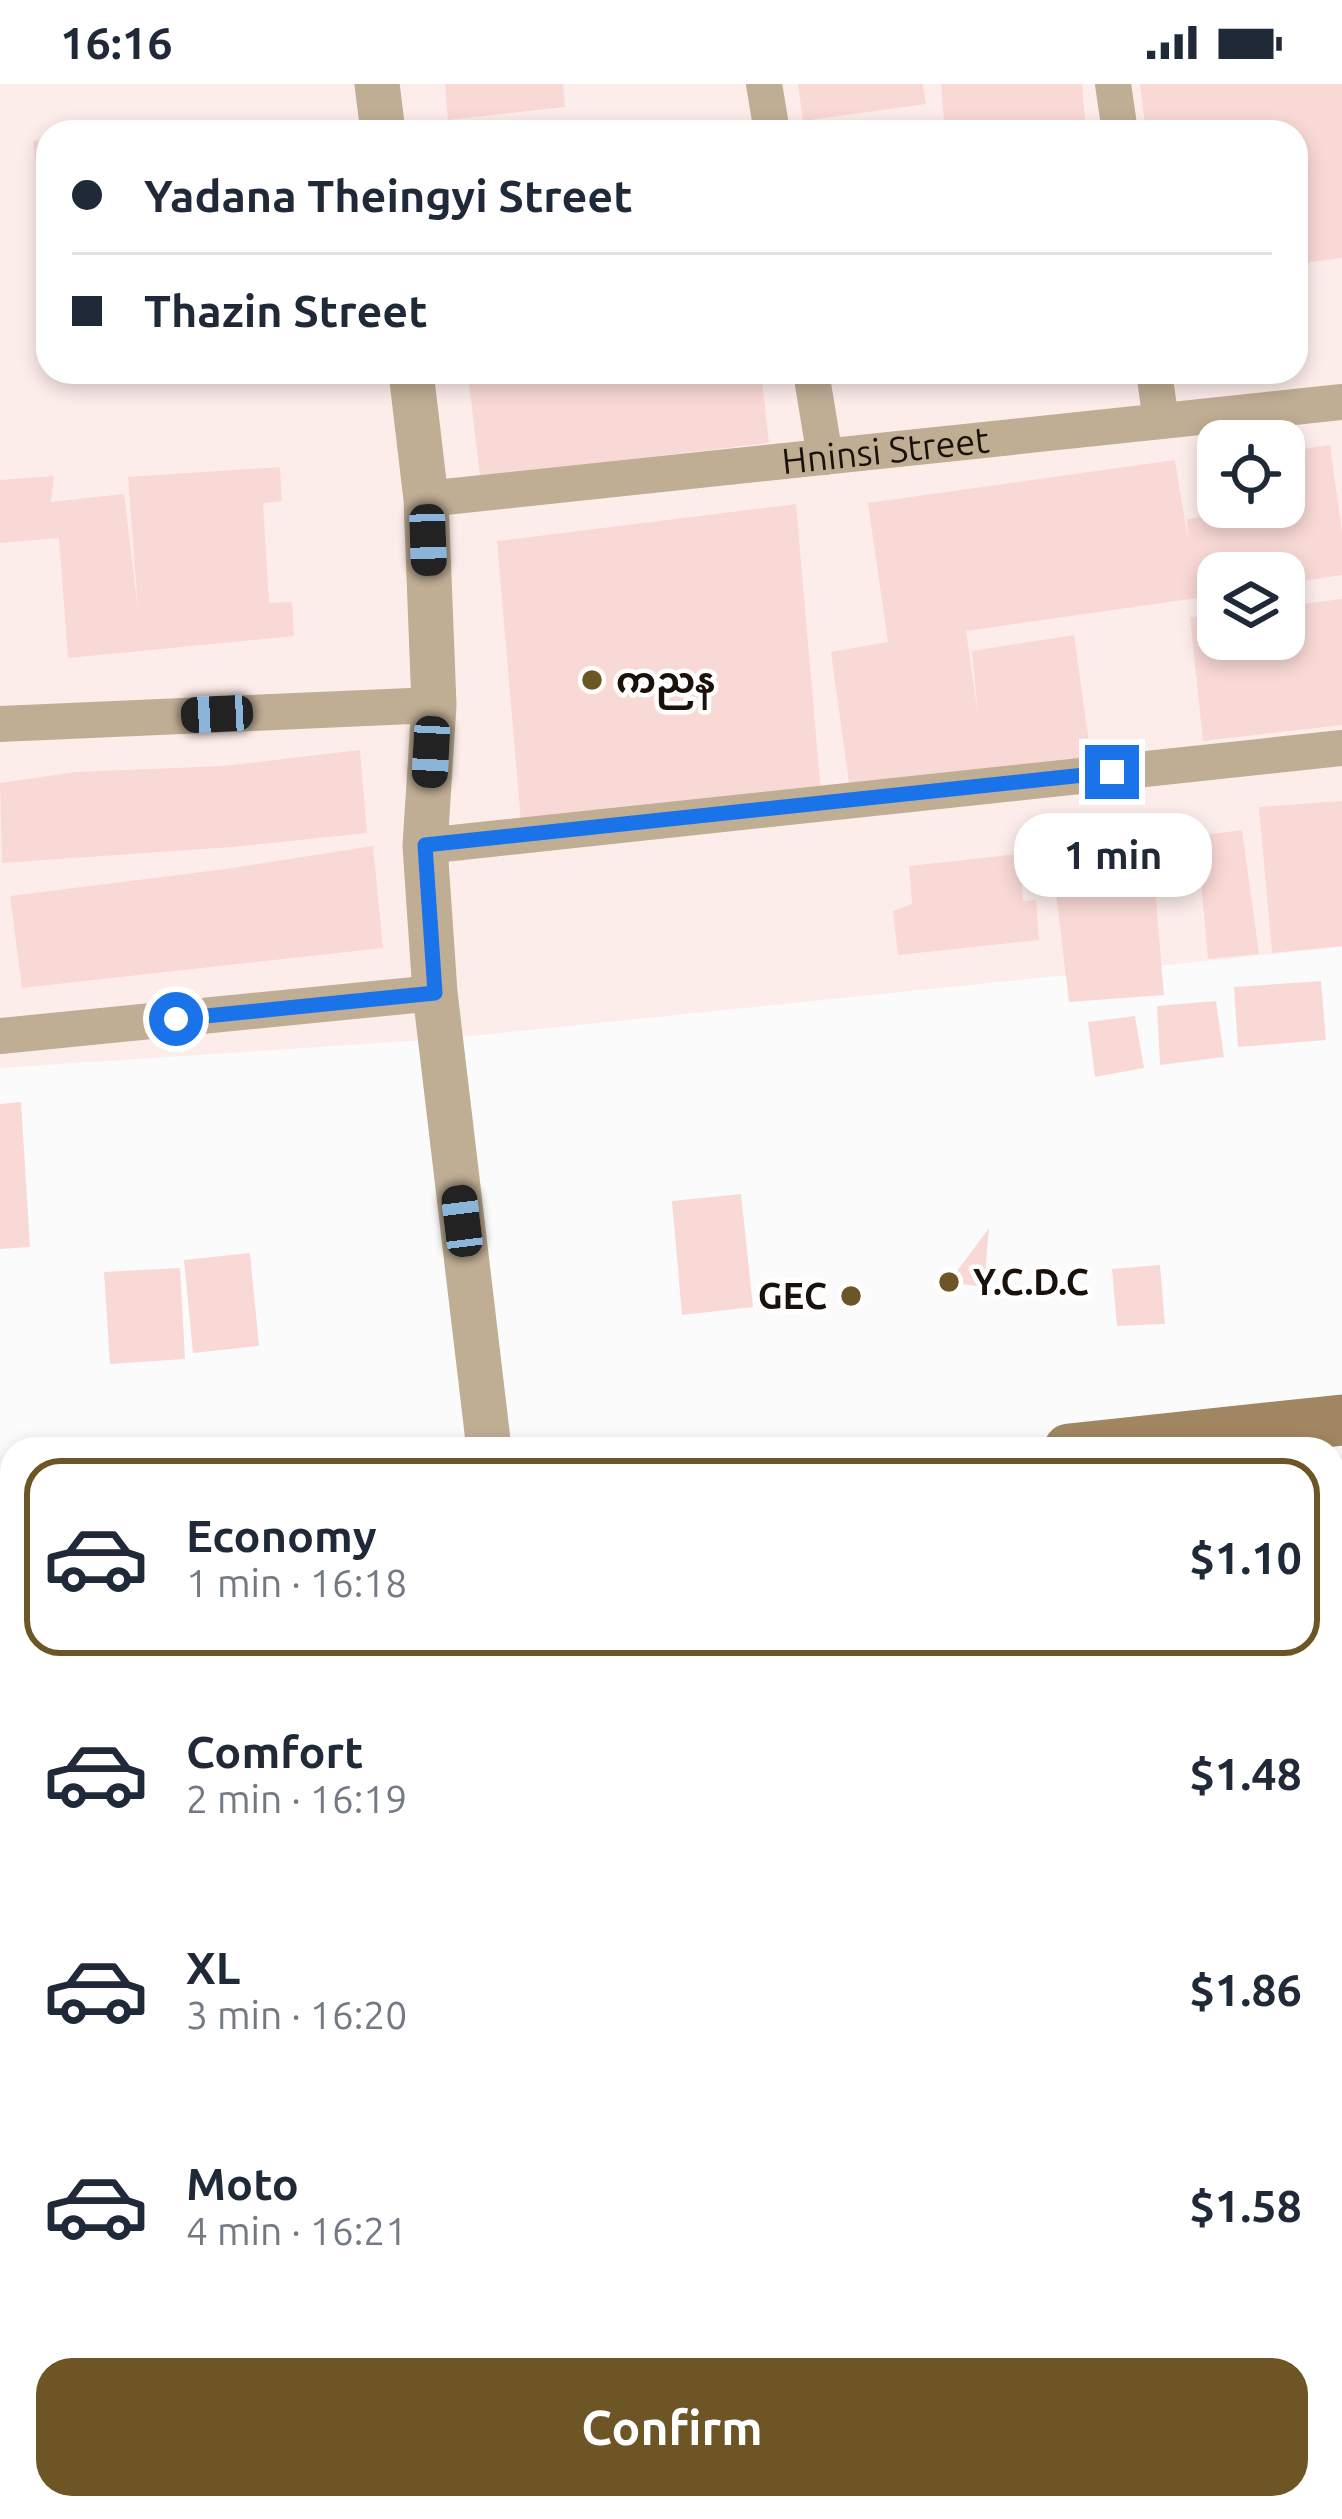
<!DOCTYPE html>
<html lang="en">
<head>
<meta charset="utf-8">
<style>
  body { margin:0; font-family:Ubuntu,"Noto Sans Myanmar",sans-serif; background:#f6f6f7; color:#1f2937; height:100vh; display:flex; flex-direction:column; font-size:45px; white-space:nowrap }
  * { box-sizing:border-box; margin:0 }
  p { font-size:39px; color:#747a83 }
  .icon { flex:none; width:66px; height:66px; fill:none; stroke:currentColor; stroke-width:2; stroke-linecap:round; stroke-linejoin:round }
  .map { position:relative; flex:1; overflow:hidden }
  .sheet { position:absolute; left:0px; top:1353px; width:1344px; height:1083px; display:flex; flex-direction:column; background:#fff; border-radius:36px 36px 0 0; box-shadow:0 6px 18px #0003 }
  .sheet>* { flex:none }
  .hud { position:absolute; left:36px; top:36px; width:1272px; height:264px; border-radius:36px; box-shadow:0 6px 18px #0003; display:grid; align-content:center; height:264px; padding:0 36px; background:#fff }
  .buttons { position:absolute; left:1197px; top:336px; display:grid; gap:24px }
  .buttons a { display:grid; place-items:center; width:108px; height:108px; border-radius:24px; background:#fff; box-shadow:0 6px 18px #0003; font-size:60px }
  .end { position:absolute; width:54px; height:54px; margin:-27px; border:15px solid #1a73e8; background:#fff; box-shadow:0 0 0 6px #fff }
  .from { border-radius:50% }
  .bubble { position:absolute; height:84px; border-radius:36px; background:#fff; box-shadow:0 6px 18px #0003; font-size:39px; font-weight:600; line-height:84px; text-align:center }
  .car { position:absolute; width:36px; height:72px; margin:-36px -18px; border-radius:15px; box-shadow:0 0 9px 3px #0007; background:linear-gradient(#222 24%,#8ab4d8 0 40%,#222 0 76%,#8ab4d8 0 86%,#222 0) }
  .hud b { display:flex; align-items:center; gap:42px; height:114px; font-size:45px }
  .hud b+b { border-top:3px solid #e0e1e3 }
  .hud i { width:30px; height:30px; background:#1f2937 }
  ul { padding:21px 0 0; list-style:none }
  li { display:flex; align-items:center; gap:36px; height:198px; margin:0 24px 18px; padding:0 12px; border:6px solid transparent; border-radius:36px }
  li div { flex:1 }
  li b { display:block; font-size:45px }
  li em { font-style:normal; font-weight:600 }
  li.current { border-color:#6d5525 }
  li>.icon { width:108px; height:108px; stroke-width:1.5 }
  .primary-button { display:flex; gap:24px; margin-top:auto; padding:24px 36px }
  .primary-button a { flex:1; height:138px; border-radius:36px; background:#6d5525; color:#fff; font-size:48px; font-weight:600; line-height:138px; text-align:center }
  .status { display:flex; justify-content:space-between; align-items:center; height:84px; padding:0 60px; background:#fff; direction:ltr }
  .status svg { height:33px; fill:currentColor }
  .map>svg:first-child { display:block }
  .industrial { fill:#fdedea; fill-rule:evenodd }
  .building { fill:#f9d9d6 }
  .lines { fill:none; stroke-linecap:round; stroke-linejoin:round }
  .minor { stroke:#bfad94; stroke-width:36 }
  .tertiary { stroke:#bfad94; stroke-width:45 }
  .secondary { stroke:#a18761; stroke-width:51 }
  .route { stroke:#1a73e8; stroke-width:15 }
  .poi-dot { fill:#6d5525; stroke:#fff; stroke-width:4.5 }
  .labels { text-anchor:middle; stroke-width:9; stroke-linejoin:round; paint-order:stroke }
  .street-label { font-size:36px; fill:#1a120a; stroke:#fff }
  .poi-label { font-size:36px; font-weight:bold; fill:#1a120a; stroke:#fff; text-anchor:start }
</style>
</head>
<body>
<div class="status"><b>16:16</b><svg viewBox="0 0 49 12"><path d="M0 12V9h3v3zM5 12V6h3v6zM10 12V3h3v9zM15 12V0h3v12zM26 1h20v11H26zM47 4h2v5h-2z"/></svg></div>
<div class="map">
<svg width="1342" height="2435" viewBox="0 0 1342 2435">
  <rect width="100%" height="100%" fill="#fbfbfb"/>
  <!-- industrial -->
  <path class="industrial" d="M 0,0 L 1342,0 L 1342,863 L 441,955 L 0,984 ZM 48,48 L 1296,48 L 1296,288 L 48,288 ZM 1218,357 L 1284,357 L 1284,423 L 1218,423 ZM 1218,489 L 1284,489 L 1284,555 L 1218,555 Z"/>
  <!-- building -->
  <path class="building" d="M 445,0 L 563,0 L 565,23 L 448,36 Z
    M 798,0 L 923,0 L 926,20 L 803,37 Z
    M 941,0 L 1082,0 L 1086,48 L 945,48 Z
    M 1140,0 L 1342,0 L 1342,174 L 1296,180 L 1296,48 L 1146,48 Z
    M 925,40 L 926,48 L 879,48 L 879,45 Z
    M 48,55 L 48,159 L 45,159 L 33,57 Z
    M 558,288 L 761,288 L 769,359 L 480,393 L 469,299 Z
    M 1330,361 L 1342,448 L 1342,491 L 1284,500 L 1284,489 L 1218,489 L 1218,511 L 966,547 L 978,631 L 972,567 L 1074,551 L 1091,673 L 850,706 L 831,568 L 888,558 L 868,419 L 1175,376 L 1188,456 L 1187,435 L 1284,423 L 1284,368 Z
    M 280,383 L 282,417 L 263,419 L 269,519 L 292,518 L 294,552 L 68,574 L 59,454 L 0,459 L 0,396 L 54,392 L 51,418 L 124,410 L 138,526 L 128,393 Z
    M 796,420 L 821,709 L 521,738 L 497,457 Z
    M 1342,515 L 1342,641 L 1203,657 L 1190,533 L 1218,530 L 1218,555 L 1284,555 L 1284,522 Z
    M 360,666 L 367,749 L 232,763 L 2,779 L 0,699 L 76,688 L 223,682 Z
    M 1342,717 L 1342,862 L 1272,869 L 1259,723 Z
    M 1150,746 L 1164,911 L 1069,918 L 1050,759 Z
    M 1242,746 L 1259,870 L 1208,875 L 1197,752 Z
    M 373,762 L 383,864 L 22,904 L 10,812 L 226,785 Z
    M 1019,770 L 1023,817 L 1036,816 L 1039,856 L 898,871 L 893,827 L 912,820 L 909,782 Z
    M 1321,897 L 1326,956 L 1238,963 L 1234,903 Z
    M 1216,917 L 1224,973 L 1160,981 L 1157,922 Z
    M 1135,932 L 1144,984 L 1095,993 L 1088,938 Z
    M 21,1018 L 30,1163 L 0,1165 L 0,1020 Z
    M 741,1110 L 753,1223 L 682,1231 L 672,1117 Z
    M 989,1144 L 984,1203 L 949,1198 Z
    M 250,1169 L 259,1262 L 193,1269 L 184,1176 Z
    M 1160,1181 L 1165,1240 L 1117,1242 L 1112,1185 Z
    M 180,1184 L 185,1275 L 110,1280 L 104,1188 Z
    M 12,1560 L 12,1664 L 0,1667 L 0,1562 Z
    M 4,2014 L 5,2026 L 12,2024 L 12,2093 L 0,2095 L 0,2015 Z
    M 12,2223 L 12,2280 L 0,2281 L 0,2225 Z
    M 5,2344 L 9,2408 L 0,2409 L 0,2345 Z
    M 1125,2424 L 1161,2424 L 1162,2435 L 1068,2435 L 1068,2432 Z
    M 1195,2424 L 1258,2424 L 1258,2435 L 1197,2435 Z
    M 961,2425 L 962,2435 L 898,2435 L 898,2432 Z"/>
  <g class="lines">
    <!-- minor -->
    <g class="minor">
      <path d="M 764,0 L 772,48"/>
      <path d="M 1113,0 L 1120,48"/>
      <path d="M 811,288 L 825,373"/>
      <path d="M 1154,288 L 1161,337"/>
      <path id="s1" d="M 426,415 L 1342,318"/>
      <path d="M 0,640 L 434,621"/>
      <path d="M 425,762 L 1342,664"/>
      <path d="M 0,952 L 435,909"/>
      <path d="M 0,1415 L 7,1477"/>
      <path d="M 1332,1691 L 1342,1690"/>
      <path d="M 0,1823 L 12,1822"/>
      <path d="M 0,2146 L 12,2145"/>
      <path d="M 1047,2424 L 1049,2435"/>
      <path d="M 197,2435 L 310,2424"/>
    </g>
    <!-- tertiary -->
    <path class="tertiary" d="M 377,0 L 383,48
      M 411,288 L 426,415 L 434,621 L 425,762 L 435,909 L 489,1365
      M 1332,1918 L 1342,1996"/>
    <!-- secondary -->
    <path class="secondary" d="M 1069,1365 L 1342,1336
      M 0,1478 L 12,1477"/>
  </g>
  <g class="lines">
    <!-- route -->
    <path class="route" d="M 176,935 L 435,909 L 425,761 L 1112,688"/>
  </g>
  <!-- markers -->
  <g class="poi-dot">
    <circle cx="592" cy="596" r="12"/>
    <circle cx="949" cy="1198" r="12"/>
    <circle cx="851" cy="1212" r="12"/>
  </g>
  <g class="labels">
    <!-- street labels -->
    <g class="street-label">
      <text dy="13" stroke="none"><textPath href="#s1" startOffset="462">Hninsi Street</textPath></text>
    </g>
    <!-- poi labels -->
    <g class="poi-label">
      <text x="616" y="609">ကညန</text>
      <text x="973" y="1211">Y.C.D.C</text>
      <text x="827" y="1225" text-anchor="end">GEC</text>
    </g>
  </g>
</svg>
<div class="buttons">
<a><svg class="icon" aria-label="locate" viewBox="0 0 24 24"><circle cx="12" cy="12" r="6"/><path d="M12 2v4M12 18v4M2 12h4M18 12h4"/></svg></a>
<a><svg class="icon" aria-label="layers" viewBox="0 0 24 24"><path d="M12 4l9 5-9 5-9-5zM3 14l9 5 9-5"/></svg></a>
</div>
<i class="end from" style="left:176px;top:935px"></i>
<i class="end" style="left:1112px;top:688px"></i>
<div class="bubble" style="left:1014px;top:729px;width:198px">1 min</div>
<i class="car" style="left:428px;top:456px;rotate:178deg"></i>
<i class="car" style="left:217px;top:630px;rotate:267deg"></i>
<i class="car" style="left:431px;top:668px;rotate:183deg"></i>
<i class="car" style="left:462px;top:1137px;rotate:353deg"></i>
<div class="hud">
<b><i class="from"></i>Yadana Theingyi Street</b>
<b><i></i>Thazin Street</b>
</div>
<section class="sheet">
<ul>
<li class="current"><svg class="icon" aria-label="car" viewBox="0 0 24 24"><path d="M5 17H2v-5l4-1 3-4h7l3 4 3 1v5h-3M9 17h6M6 11h13"/><circle cx="7" cy="17" r="2"/><circle cx="17" cy="17" r="2"/></svg><div><b>Economy</b><p>1 min · 16:18</p></div><em>$1.10</em></li>
<li><svg class="icon" aria-label="car" viewBox="0 0 24 24"><path d="M5 17H2v-5l4-1 3-4h7l3 4 3 1v5h-3M9 17h6M6 11h13"/><circle cx="7" cy="17" r="2"/><circle cx="17" cy="17" r="2"/></svg><div><b>Comfort</b><p>2 min · 16:19</p></div><em>$1.48</em></li>
<li><svg class="icon" aria-label="car" viewBox="0 0 24 24"><path d="M5 17H2v-5l4-1 3-4h7l3 4 3 1v5h-3M9 17h6M6 11h13"/><circle cx="7" cy="17" r="2"/><circle cx="17" cy="17" r="2"/></svg><div><b>XL</b><p>3 min · 16:20</p></div><em>$1.86</em></li>
<li><svg class="icon" aria-label="car" viewBox="0 0 24 24"><path d="M5 17H2v-5l4-1 3-4h7l3 4 3 1v5h-3M9 17h6M6 11h13"/><circle cx="7" cy="17" r="2"/><circle cx="17" cy="17" r="2"/></svg><div><b>Moto</b><p>4 min · 16:21</p></div><em>$1.58</em></li>
</ul>
<div class="primary-button"><a>Confirm</a></div>
</section>
</div>
</body>
</html>
